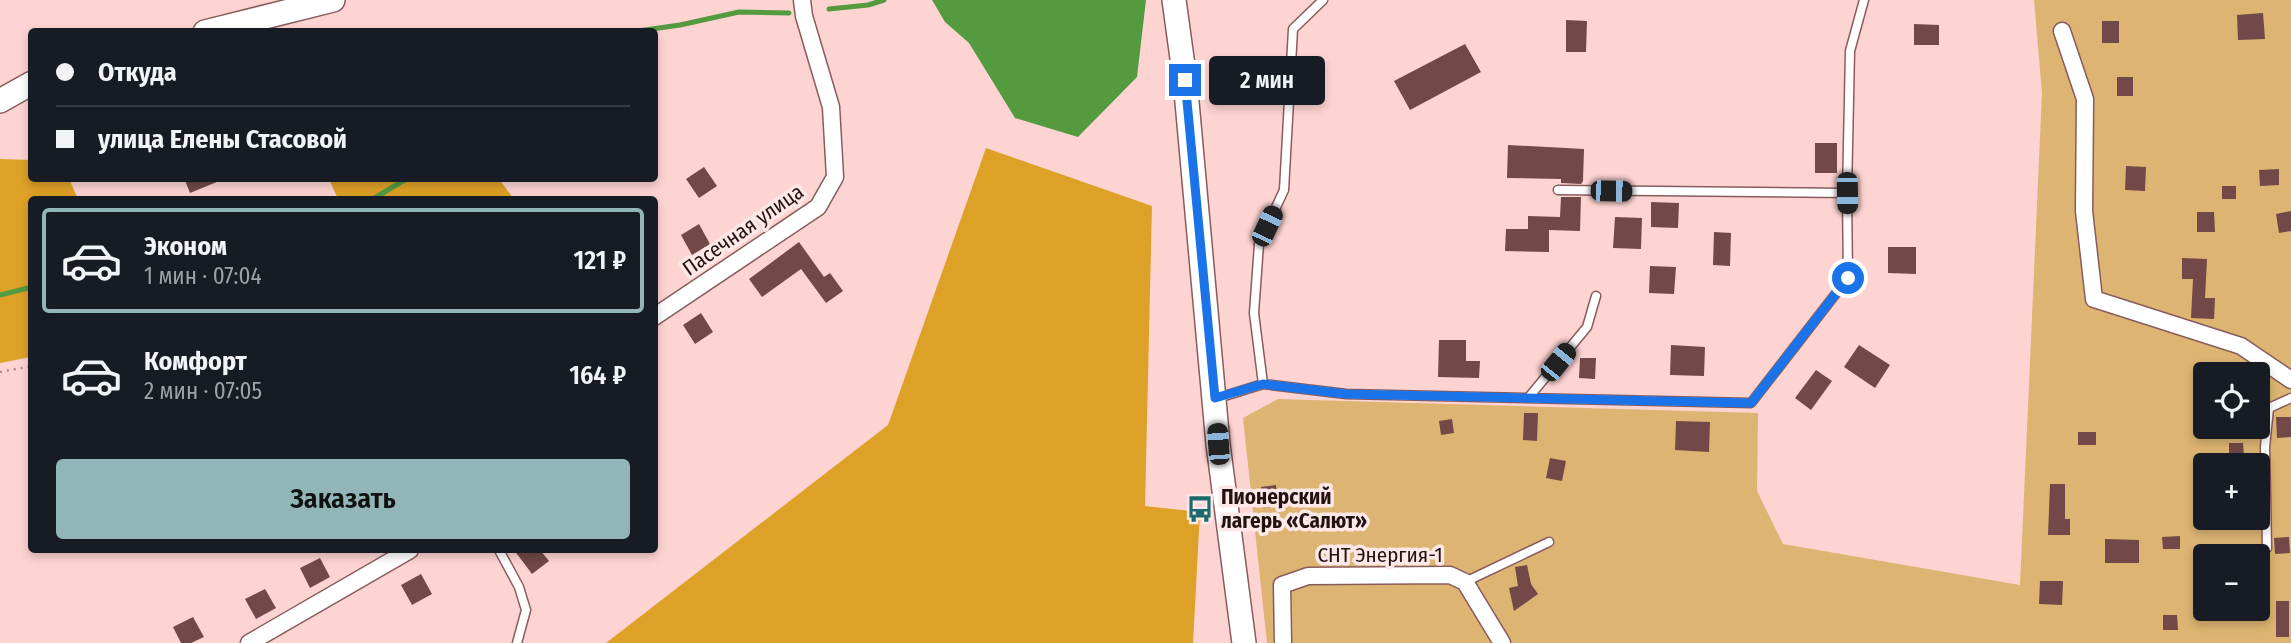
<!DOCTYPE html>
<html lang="ru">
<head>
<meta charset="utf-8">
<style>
  body { margin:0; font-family:"Fira Sans Condensed",sans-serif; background:#20242c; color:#f1f3f6; height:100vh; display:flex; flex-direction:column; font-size:26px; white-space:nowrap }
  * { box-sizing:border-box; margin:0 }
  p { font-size:23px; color:#9ea1a6 }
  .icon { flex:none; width:38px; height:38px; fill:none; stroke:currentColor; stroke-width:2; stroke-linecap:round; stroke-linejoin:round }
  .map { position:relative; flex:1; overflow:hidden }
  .sheet { position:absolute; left:28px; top:196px; width:630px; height:357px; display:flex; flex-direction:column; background:#171b24; border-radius:7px; box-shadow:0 4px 10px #0003 }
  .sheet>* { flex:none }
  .banner { position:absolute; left:28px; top:28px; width:630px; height:154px; border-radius:7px; box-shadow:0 4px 10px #0003; display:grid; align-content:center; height:154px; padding:0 28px; background:#171b24 }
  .tools { position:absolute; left:2193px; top:362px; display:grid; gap:14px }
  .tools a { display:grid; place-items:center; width:77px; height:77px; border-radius:7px; background:#171b24; box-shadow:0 4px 10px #0003; font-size:35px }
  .end { position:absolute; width:32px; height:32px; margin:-16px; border:9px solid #1a73e8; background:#fff; box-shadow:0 0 0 4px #fff }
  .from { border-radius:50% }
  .bubble { position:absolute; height:49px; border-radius:7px; background:#171b24; box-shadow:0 4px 10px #0003; font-size:23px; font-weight:600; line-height:49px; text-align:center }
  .car { position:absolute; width:21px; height:42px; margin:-21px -10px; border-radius:9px; box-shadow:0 0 5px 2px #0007; background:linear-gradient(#222 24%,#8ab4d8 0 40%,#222 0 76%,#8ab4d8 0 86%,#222 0) }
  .banner b { display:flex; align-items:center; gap:24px; height:66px; font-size:26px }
  .banner b+b { border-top:2px solid #363941 }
  .banner i { width:18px; height:18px; background:#f1f3f6 }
  ul { padding:12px 0 0; list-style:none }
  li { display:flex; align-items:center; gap:21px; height:105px; margin:0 14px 10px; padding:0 14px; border:4px solid transparent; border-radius:7px }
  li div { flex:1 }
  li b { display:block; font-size:26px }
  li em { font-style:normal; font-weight:600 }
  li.active { border-color:#92b5b8 }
  li>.icon { width:63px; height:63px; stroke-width:1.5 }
  .button { display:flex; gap:14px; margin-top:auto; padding:14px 28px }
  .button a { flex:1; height:80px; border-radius:7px; background:#92b5b8; color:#111; font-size:28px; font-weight:600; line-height:80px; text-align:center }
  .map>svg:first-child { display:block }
  .green { fill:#ddb472; fill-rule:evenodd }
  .forest { fill:#dea127 }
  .water { fill:#549a3f }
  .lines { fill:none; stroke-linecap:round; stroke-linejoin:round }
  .stream { stroke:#549a3f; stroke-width:5 }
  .building { fill:#724848 }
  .service-casing { stroke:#885c5c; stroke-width:11 }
  .minor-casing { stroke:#885c5c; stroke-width:19 }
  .secondary-casing { stroke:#885c5c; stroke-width:26 }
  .path { stroke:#ac8b8b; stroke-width:2.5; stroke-dasharray:2 5; stroke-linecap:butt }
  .service { stroke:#fff; stroke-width:8 }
  .minor { stroke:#fff; stroke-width:16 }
  .secondary { stroke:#fff; stroke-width:23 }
  .route { stroke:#1a73e8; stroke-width:9 }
  .labels { text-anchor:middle; stroke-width:7; stroke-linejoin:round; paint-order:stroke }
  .street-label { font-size:21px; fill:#231212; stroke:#fde7e7 }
  .poi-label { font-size:21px; font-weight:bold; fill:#231212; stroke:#fde7e7; text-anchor:start }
</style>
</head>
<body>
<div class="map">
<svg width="2291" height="643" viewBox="0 0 2291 643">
  <rect width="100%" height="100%" fill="#fed4d3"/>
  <!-- green -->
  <path class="green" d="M 2034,0 L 2291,0 L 2291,643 L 1267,643 L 1243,418 L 1278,399 L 1758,413 L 1757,491 L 1783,544 L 2020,585 L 2042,93 ZM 2205,374 L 2258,374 L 2258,427 L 2205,427 ZM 2205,466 L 2258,466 L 2258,518 L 2205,518 ZM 2205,556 L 2258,556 L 2258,609 L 2205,609 Z"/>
  <!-- forest -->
  <path class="forest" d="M 986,148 L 1152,206 L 1145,506 L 1200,512 L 1193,643 L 606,643 L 888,425 Z
    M 0,159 L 31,160 L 32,178 L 69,179 L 78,199 L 32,200 L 31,357 L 0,363 Z
    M 329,179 L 499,179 L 514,199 L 338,199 Z"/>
  <!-- water -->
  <path class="water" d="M 932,0 L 1146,0 L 1137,77 L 1078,137 L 1015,118 L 969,43 L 945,22 Z"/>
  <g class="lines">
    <!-- stream -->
    <path class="stream" d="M 829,9 L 868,5 L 884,0
      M 631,32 L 680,25 L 739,12 L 789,13
      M 371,200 L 408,178
      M 0,295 L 32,287"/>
  </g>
  <!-- building -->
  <path class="building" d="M 2263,13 L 2265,39 L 2238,40 L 2237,15 Z
    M 1566,20 L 1587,21 L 1586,52 L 1566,52 Z
    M 2102,21 L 2119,21 L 2119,43 L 2102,43 Z
    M 1914,24 L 1939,25 L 1939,45 L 1914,45 Z
    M 1465,44 L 1481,72 L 1410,110 L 1394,81 Z
    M 2117,77 L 2133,77 L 2133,96 L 2117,96 Z
    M 1815,143 L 1837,143 L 1837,173 L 1815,173 Z
    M 1508,145 L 1584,149 L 1583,181 L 1581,184 L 1561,183 L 1561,179 L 1507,178 Z
    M 2126,166 L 2146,167 L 2145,191 L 2125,190 Z
    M 704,167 L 717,186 L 699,198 L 686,179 Z
    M 2279,169 L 2279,185 L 2260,186 L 2259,170 Z
    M 184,178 L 224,178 L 224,179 L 190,193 Z
    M 2222,186 L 2236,186 L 2236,199 L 2222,199 Z
    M 1561,197 L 1581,197 L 1580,231 L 1549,230 L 1549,252 L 1505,251 L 1506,229 L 1528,229 L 1528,216 L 1560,217 Z
    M 1651,202 L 1679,203 L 1678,228 L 1651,227 Z
    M 2291,211 L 2291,231 L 2279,233 L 2276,214 Z
    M 2197,212 L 2214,212 L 2215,232 L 2197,232 Z
    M 1615,217 L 1642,218 L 1641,249 L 1613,248 Z
    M 699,224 L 710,244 L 692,255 L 681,235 Z
    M 1714,232 L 1731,233 L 1730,266 L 1713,265 Z
    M 799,242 L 824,277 L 830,273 L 843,291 L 826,303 L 801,269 L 762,297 L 749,279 Z
    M 1888,247 L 1916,247 L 1916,274 L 1888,273 Z
    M 2182,258 L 2207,259 L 2205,298 L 2215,298 L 2214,319 L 2191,318 L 2193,279 L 2182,279 Z
    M 1650,266 L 1676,267 L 1674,294 L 1649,293 Z
    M 701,313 L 713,332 L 695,344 L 683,325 Z
    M 1439,340 L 1466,340 L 1466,361 L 1480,361 L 1479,378 L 1438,377 Z
    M 1671,345 L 1705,347 L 1704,376 L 1670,375 Z
    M 1859,345 L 1890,365 L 1875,388 L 1844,367 Z
    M 1580,358 L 1596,358 L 1595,379 L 1579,378 Z
    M 1816,370 L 1832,381 L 1811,410 L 1795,398 Z
    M 1524,413 L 1538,413 L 1537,441 L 1523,440 Z
    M 2276,417 L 2291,417 L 2291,437 L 2277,438 Z
    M 1452,419 L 1454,433 L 1441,435 L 1439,421 Z
    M 1676,421 L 1710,422 L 1709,452 L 1675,450 Z
    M 2078,432 L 2096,432 L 2096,445 L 2078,445 Z
    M 2229,443 L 2243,443 L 2244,457 L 2229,457 Z
    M 1550,458 L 1566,461 L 1562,481 L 1546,478 Z
    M 2050,484 L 2065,484 L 2065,519 L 2070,519 L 2070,535 L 2048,535 Z
    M 1276,485 L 1278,506 L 1263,508 L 1261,487 Z
    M 2180,536 L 2180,549 L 2163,549 L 2162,537 Z
    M 2289,537 L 2290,553 L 2275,554 L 2274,538 Z
    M 2105,539 L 2139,540 L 2139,563 L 2105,563 Z
    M 514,550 L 540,550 L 549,561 L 532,574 Z
    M 320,558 L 330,577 L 310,588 L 300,568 Z
    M 1527,565 L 1531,584 L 1538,594 L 1514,611 L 1509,588 L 1518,586 L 1515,567 Z
    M 421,574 L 432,594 L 412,605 L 401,585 Z
    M 2040,581 L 2063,581 L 2062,605 L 2039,604 Z
    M 265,589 L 276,608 L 256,619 L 245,599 Z
    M 2276,601 L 2289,601 L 2289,637 L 2276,637 Z
    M 2163,615 L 2177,615 L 2178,630 L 2163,630 Z
    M 193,617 L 204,637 L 191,643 L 181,643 L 173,627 Z"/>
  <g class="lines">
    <defs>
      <path id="service" d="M 1558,190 L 1847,193
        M 1263,384 L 1346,394 L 1751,403 L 1848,278 L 1847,193 L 1850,51 L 1864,0
        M 1529,397 L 1587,327 L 1596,296
        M 1218,398 L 1263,384 L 1254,313 L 1259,244 L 1284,190 L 1293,29 L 1323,0
        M 2267,548 L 2265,447 L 2269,408 L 2291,398
        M 499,550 L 519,587 L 526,610 L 517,643
        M 1465,582 L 1549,542"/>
      <path id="minor" d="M 2062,31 L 2085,99 L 2084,211 L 2094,299 L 2241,346 L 2291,380
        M 654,317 L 818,207 L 835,177 L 831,107 L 804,16 L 802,0
        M 249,643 L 410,550
        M 1283,643 L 1282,585 L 1308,576 L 1450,575 L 1465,582 L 1502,643"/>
      <path id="secondary" d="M 1174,0 L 1185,80 L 1218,444 L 1244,643
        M 205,32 L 333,0
        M 0,101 L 32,83"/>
    </defs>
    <!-- service casing -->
    <use href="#service" class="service-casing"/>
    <!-- minor casing -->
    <use href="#minor" class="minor-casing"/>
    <!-- secondary casing -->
    <use href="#secondary" class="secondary-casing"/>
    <!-- path -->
    <path class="path" d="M 0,372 L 32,366"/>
    <!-- service -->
    <use href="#service" class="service"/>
    <!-- minor -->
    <use href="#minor" class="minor"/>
    <!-- secondary -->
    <use href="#secondary" class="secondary"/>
  </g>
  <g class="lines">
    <!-- route -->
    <path class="route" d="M 1185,80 L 1215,398 L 1263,384 L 1346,394 L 1751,403 L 1848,278"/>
  </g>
  <!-- icons -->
  <defs>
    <symbol id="bus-bare" viewBox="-9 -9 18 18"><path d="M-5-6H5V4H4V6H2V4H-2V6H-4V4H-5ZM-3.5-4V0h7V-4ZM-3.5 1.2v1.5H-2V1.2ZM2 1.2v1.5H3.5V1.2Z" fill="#1d6a6d" stroke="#fde7e7" stroke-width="2.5" paint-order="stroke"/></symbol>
  </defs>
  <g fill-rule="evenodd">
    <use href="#bus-bare" x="1181" y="490" width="38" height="38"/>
  </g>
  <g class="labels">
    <!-- street labels -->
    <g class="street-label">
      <text transform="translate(743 230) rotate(-35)" y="7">Пасечная улица</text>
      <text x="1380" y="562">СНТ Энергия-1</text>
    </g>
    <!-- poi labels -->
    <g class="poi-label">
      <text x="1221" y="504">Пионерский<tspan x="1221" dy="24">лагерь «Салют»</tspan></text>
    </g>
  </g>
</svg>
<div class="tools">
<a><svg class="icon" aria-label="locate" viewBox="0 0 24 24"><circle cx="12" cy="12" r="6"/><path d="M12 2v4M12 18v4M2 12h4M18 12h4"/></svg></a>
<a>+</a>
<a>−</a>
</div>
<i class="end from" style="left:1848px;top:278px"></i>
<i class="end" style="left:1185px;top:80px"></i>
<div class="bubble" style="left:1209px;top:56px;width:116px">2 мин</div>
<i class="car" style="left:1611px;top:191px;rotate:91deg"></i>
<i class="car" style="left:1847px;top:193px;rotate:179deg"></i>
<i class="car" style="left:1267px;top:226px;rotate:25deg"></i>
<i class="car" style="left:1558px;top:362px;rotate:39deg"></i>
<i class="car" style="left:1218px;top:444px;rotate:356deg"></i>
<div class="banner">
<b><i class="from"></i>Откуда</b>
<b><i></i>улица Елены Стасовой</b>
</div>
<section class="sheet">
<ul>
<li class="active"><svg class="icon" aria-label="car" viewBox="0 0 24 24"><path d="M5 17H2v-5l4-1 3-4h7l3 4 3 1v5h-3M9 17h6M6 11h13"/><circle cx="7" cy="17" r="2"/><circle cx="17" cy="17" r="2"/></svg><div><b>Эконом</b><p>1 мин · 07:04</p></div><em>121 ₽</em></li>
<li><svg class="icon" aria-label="car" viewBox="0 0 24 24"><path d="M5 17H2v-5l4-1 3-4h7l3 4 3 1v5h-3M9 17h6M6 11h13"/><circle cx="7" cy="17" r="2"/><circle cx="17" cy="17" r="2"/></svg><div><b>Комфорт</b><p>2 мин · 07:05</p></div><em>164 ₽</em></li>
</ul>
<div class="button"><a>Заказать</a></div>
</section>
</div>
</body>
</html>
